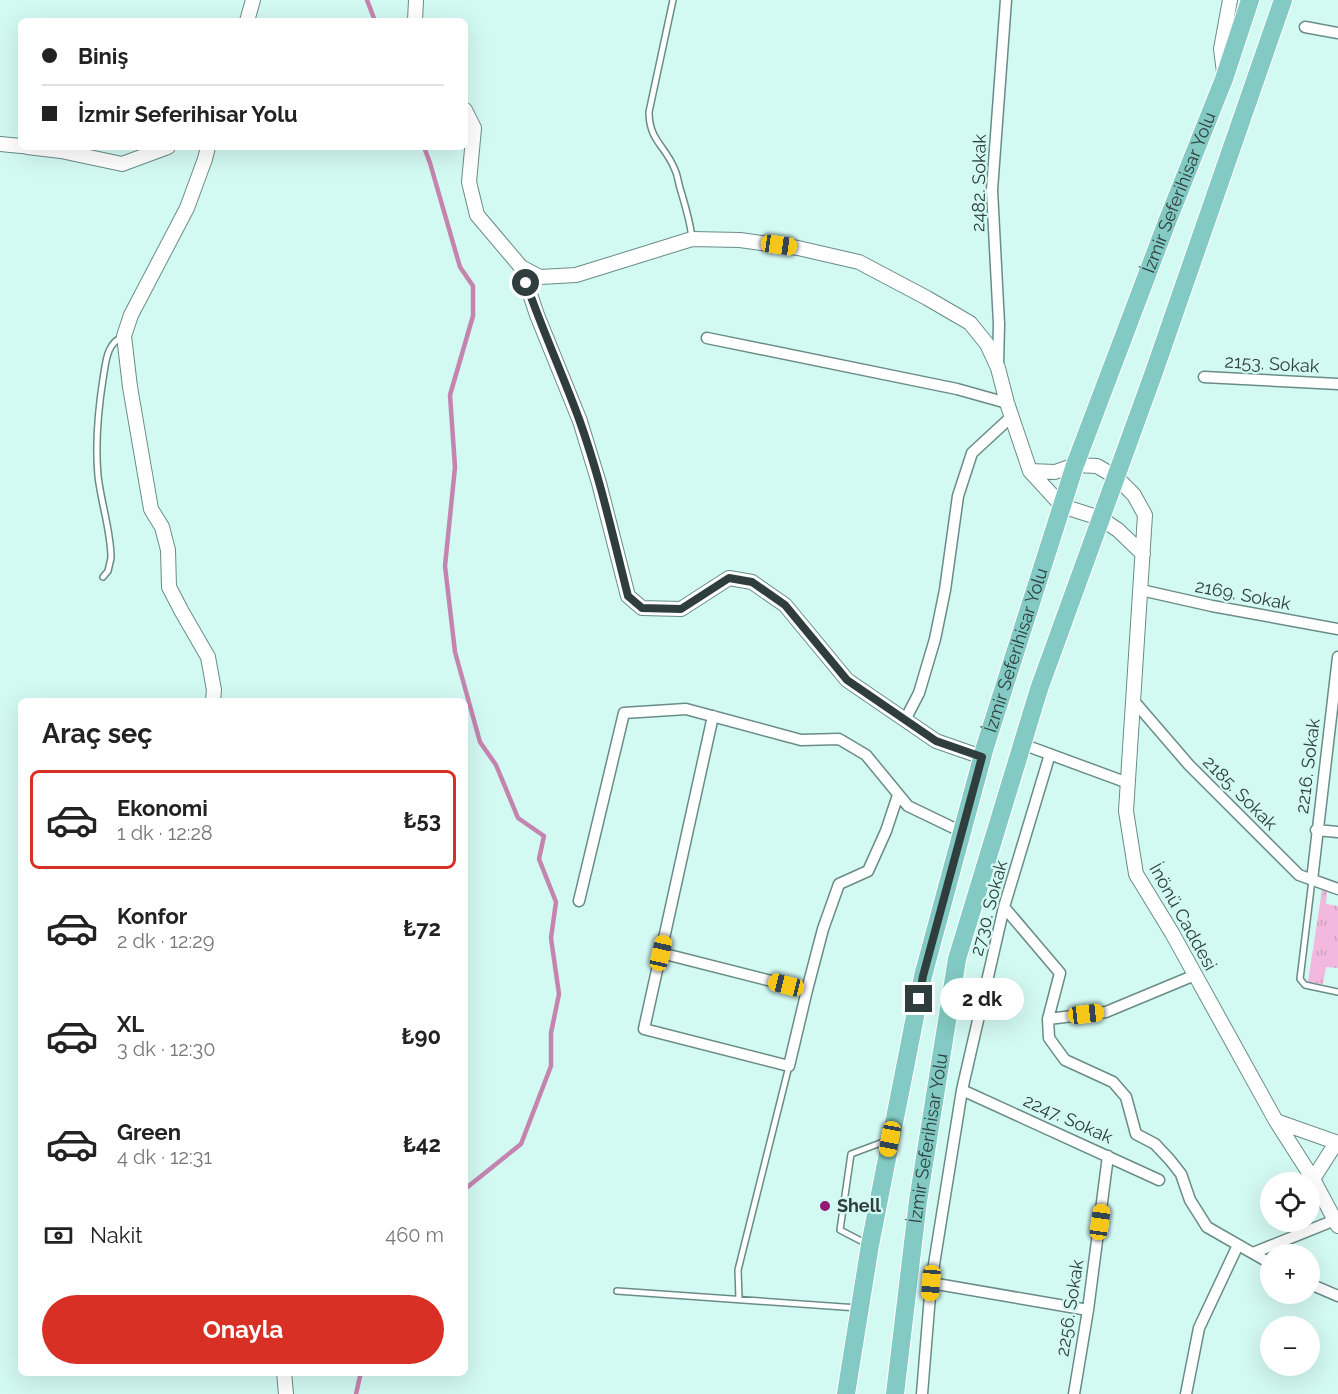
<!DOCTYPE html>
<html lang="tr">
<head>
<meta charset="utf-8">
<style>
  body { margin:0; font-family:Raleway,sans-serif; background:#f2f2f2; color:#222; height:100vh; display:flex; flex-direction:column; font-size:22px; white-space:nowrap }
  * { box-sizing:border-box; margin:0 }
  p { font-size:20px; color:#767676 }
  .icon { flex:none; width:33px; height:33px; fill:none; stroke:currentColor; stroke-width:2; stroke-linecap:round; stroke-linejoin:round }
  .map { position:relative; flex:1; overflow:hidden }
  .side { position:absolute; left:18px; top:698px; width:450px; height:678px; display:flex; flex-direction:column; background:#fff; border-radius:9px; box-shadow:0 6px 24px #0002 }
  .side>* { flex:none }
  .banner { position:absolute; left:18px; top:18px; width:450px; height:132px; border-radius:9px; box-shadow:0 6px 24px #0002; display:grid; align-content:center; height:132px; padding:0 24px; background:#fff }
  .buttons { position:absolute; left:1260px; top:1172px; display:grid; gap:12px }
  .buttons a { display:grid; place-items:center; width:60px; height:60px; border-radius:50%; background:#fff; box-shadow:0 6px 24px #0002; font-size:30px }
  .end { position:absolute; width:27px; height:27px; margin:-14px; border:8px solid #2f3e3c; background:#fff; box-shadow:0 0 0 3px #fff }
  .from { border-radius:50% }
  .bubble { position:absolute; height:42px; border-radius:21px; background:#fff; box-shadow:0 6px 24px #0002; font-size:20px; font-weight:700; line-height:42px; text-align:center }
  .car { position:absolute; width:18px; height:36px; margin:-18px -9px; border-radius:8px; box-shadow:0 0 4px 2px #0007; background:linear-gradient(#f5c518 24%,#345 0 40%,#f5c518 0 76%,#345 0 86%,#f5c518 0) }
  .banner b { display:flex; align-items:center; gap:21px; height:57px; font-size:22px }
  .banner b+b { border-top:2px solid #e0e0e0 }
  .banner i { width:15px; height:15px; background:#222 }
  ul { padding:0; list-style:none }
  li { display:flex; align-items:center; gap:18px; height:99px; margin:0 12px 9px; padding:0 12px; border:3px solid transparent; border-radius:9px }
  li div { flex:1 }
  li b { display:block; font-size:22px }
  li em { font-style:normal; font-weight:700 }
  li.on { border-color:#d93025 }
  li>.icon { width:54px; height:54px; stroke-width:1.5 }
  h2 { padding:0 24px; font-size:27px; line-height:72px }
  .pay { display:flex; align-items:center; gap:15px; height:66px; padding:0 24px; font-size:22px }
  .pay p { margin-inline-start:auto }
  .cta { display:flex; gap:12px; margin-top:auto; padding:12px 24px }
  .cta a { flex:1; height:69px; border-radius:36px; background:#d93025; color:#fff; font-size:24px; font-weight:700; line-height:69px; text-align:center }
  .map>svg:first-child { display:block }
  .park { fill:url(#park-tufts) }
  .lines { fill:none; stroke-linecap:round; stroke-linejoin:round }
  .stream { stroke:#c484af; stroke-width:4.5 }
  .service-casing { stroke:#698c87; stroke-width:8 }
  .minor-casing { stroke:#698c87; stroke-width:13 }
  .tertiary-casing { stroke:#698c87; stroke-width:16 }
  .primary-casing { stroke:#fff; stroke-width:20 }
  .service { stroke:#fff; stroke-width:5 }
  .minor { stroke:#fff; stroke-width:10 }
  .tertiary { stroke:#fff; stroke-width:14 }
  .primary { stroke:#82cac3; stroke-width:18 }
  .route { stroke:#2f3e3c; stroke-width:8 }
  .poi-dot { fill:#931a76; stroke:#d3f9f3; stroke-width:2 }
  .labels { text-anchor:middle; stroke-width:4.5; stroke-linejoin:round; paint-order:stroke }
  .street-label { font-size:18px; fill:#2f3e3c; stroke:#d3f9f3 }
  .poi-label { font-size:18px; font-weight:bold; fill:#2f3e3c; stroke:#d3f9f3; text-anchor:start }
</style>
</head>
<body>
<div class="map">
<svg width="1338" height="1394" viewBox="0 0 1338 1394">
  <defs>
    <pattern id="park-tufts" width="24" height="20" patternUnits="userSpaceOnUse" patternTransform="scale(1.5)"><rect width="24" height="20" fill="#f2b8de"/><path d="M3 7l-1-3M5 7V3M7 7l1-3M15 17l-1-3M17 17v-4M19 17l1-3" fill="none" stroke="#d09fbf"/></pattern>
  </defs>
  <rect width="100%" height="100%" fill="#d3f9f3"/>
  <!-- park -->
  <path class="park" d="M 1322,890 L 1327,891 L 1326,904 L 1338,906 L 1338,968 L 1326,967 L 1323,984 L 1308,982 Z"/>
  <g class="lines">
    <!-- stream -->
    <path class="stream" d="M 367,0 L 375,21
      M 424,147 L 430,163 L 460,267 L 473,286 L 473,316 L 450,395 L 455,467 L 445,566 L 455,652 L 480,742 L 496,765 L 518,818 L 544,836 L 539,859 L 556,902 L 551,938 L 559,994 L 551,1033 L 551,1066 L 521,1144 L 465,1189
      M 356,1394 L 361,1372"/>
    <defs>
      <path id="service" d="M 673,0 L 649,112 C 649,141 666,146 675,170 C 678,176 678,182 680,188 C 685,205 690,220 692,238
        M 103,577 L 108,571 L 111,558 C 111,531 101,503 98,476 C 95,443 98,411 103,379 C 106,362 106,343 124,336
        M 1312,880 L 1300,979 L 1305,985 L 1338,992
        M 867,1244 L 840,1230 L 851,1154 L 886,1141
        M 617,1291 L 858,1308
        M 739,1299 L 738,1270 L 789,1066"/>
      <path id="minor" d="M 1305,27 L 1338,33
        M 707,338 L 957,389 L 1007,403
        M 998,365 L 999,324 L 992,190 L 1006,0
        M 1204,377 L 1338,384
        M 1141,590 L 1212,606 L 1338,629
        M 1133,700 L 1189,765 L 1299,875 L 1338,889
        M 905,720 L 919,693 L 935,639 L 945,590 L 958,496 L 972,453 L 1011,417
        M 1022,744 L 1128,783
        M 1316,830 L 1338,832
        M 1312,880 L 1338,657
        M 579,901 L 624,713 L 686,709 L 801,740 L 839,739 L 866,755 L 908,806 L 962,832
        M 1004,907 L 1060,973 L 1048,1019 L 1049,1038 L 1065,1060 L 1113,1082 L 1126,1097 L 1136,1134 L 1155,1144 L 1170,1160 L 1181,1174 L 1190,1200 L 1207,1227 L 1270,1263
        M 661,953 L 807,990 L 789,1066 L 644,1029 L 713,716
        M 807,990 L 823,929 L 839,884 L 868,871 L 886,831 L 898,795
        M 1048,1019 L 1106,1012 L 1195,975
        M 962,1090 L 1159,1180
        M 1253,1253 L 1335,1220
        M 931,1283 L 1088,1310
        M 1310,1284 L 1338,1296
        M 922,1394 L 931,1283 L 962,1090 L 1004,907 L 1050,754
        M 1074,1394 L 1088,1310 L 1108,1156
        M 1186,1394 L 1199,1328 L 1238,1245"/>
      <path id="tertiary" d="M 247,21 L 253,0
        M 415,21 L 416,0
        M 1224,72 L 1221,49 L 1230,0
        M 465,110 L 474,128 L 469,182 L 477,215 L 521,267 L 540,277 L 576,275 L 692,239 L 740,240 L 798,248 L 859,262 L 927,298 L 970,323 L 987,344 L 998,368 L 1007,403 L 1030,471 L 1062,506 L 1100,518 L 1118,530 L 1143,554
        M 0,144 L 21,146
        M 27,147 L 61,151 L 122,164 L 168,147
        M 208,147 L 205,159 L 187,208 L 131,315 L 124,336 L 130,387 L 151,509 L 162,527 L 168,550 L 169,587 L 182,612 L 208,657 L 214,690 L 213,700
        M 521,267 L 537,315 L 580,421 L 599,483 L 628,596 L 642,608 L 681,609 L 729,578 L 752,582 L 785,605 L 847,680 L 936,741 L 982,757
        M 1030,471 L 1055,472 L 1075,465 L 1097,466 L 1116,477 L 1134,495 L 1145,515 L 1126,811 L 1136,874 L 1172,933 L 1276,1121 L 1313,1179 L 1338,1226
        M 1276,1121 L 1338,1143
        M 1313,1179 L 1336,1143
        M 284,1372 L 286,1394"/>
      <g id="primary">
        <path id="s1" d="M 846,1394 L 870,1245 L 923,976 L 985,747 L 1075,465 L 1167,222 L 1224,79 L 1250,0"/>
        <path id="s2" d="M 895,1394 L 918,1201 L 957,959 L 1039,689 L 1154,372 L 1283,0"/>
      </g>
    </defs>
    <!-- service casing -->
    <use href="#service" class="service-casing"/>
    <!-- minor casing -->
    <use href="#minor" class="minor-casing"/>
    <!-- tertiary casing -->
    <use href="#tertiary" class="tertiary-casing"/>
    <!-- primary casing -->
    <use href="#primary" class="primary-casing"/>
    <!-- service -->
    <use href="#service" class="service"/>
    <!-- minor -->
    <use href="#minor" class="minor"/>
    <!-- tertiary -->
    <use href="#tertiary" class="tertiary"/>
    <!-- primary -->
    <use href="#primary" class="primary"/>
  </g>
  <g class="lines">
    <!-- route -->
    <path class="route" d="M 526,283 C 542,329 562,373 579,419 C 600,477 613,537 628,596 L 642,608 L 681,609 L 729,578 L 752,582 L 785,605 L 847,680 L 936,741 L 982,757 L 923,976 L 919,999"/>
  </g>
  <!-- markers -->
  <circle class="poi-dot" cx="825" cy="1206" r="6"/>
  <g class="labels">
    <!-- street labels -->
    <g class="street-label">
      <text transform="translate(979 183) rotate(-89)" y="6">2482. Sokak</text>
      <text dy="6" stroke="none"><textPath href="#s1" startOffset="1250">İzmir Seferihisar Yolu</textPath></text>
      <text transform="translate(1272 364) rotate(3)" y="6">2153. Sokak</text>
      <text transform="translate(1243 595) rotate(11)" y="6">2169. Sokak</text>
      <text dy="6" stroke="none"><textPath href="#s1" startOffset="764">İzmir Seferihisar Yolu</textPath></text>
      <text transform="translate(1308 766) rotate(-83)" y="6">2216. Sokak</text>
      <text transform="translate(1240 793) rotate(45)" y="6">2185. Sokak</text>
      <text transform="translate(989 908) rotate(-75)" y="6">2730. Sokak</text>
      <text transform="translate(1183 917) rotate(61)" y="6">İnönü Caddesi</text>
      <text transform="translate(1068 1119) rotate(24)" y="6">2247. Sokak</text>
      <text dy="6" stroke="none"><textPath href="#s2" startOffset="258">İzmir Seferihisar Yolu</textPath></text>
      <text transform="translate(1070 1308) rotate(-81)" y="6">2256. Sokak</text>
    </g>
    <!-- poi labels -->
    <g class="poi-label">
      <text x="837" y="1212">Shell</text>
    </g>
  </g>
</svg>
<div class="buttons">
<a><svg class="icon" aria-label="locate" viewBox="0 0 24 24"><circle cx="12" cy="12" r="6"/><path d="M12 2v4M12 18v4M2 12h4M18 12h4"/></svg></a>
<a>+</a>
<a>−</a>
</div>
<i class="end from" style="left:526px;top:283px"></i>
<i class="end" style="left:919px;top:999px"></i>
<div class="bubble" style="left:940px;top:978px;width:84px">2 dk</div>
<i class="car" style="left:779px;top:245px;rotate:98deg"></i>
<i class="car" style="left:661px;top:953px;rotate:13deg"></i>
<i class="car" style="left:786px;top:985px;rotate:284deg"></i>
<i class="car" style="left:1086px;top:1014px;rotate:83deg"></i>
<i class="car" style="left:890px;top:1139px;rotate:191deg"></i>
<i class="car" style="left:1100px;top:1222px;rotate:8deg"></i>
<i class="car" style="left:931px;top:1283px;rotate:185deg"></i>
<div class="banner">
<b><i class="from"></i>Biniş</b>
<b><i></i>İzmir Seferihisar Yolu</b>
</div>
<section class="side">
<h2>Araç seç</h2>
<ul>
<li class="on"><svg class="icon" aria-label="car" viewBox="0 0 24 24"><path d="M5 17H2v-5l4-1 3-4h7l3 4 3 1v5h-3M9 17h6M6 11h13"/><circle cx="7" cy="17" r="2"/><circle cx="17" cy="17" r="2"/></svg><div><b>Ekonomi</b><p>1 dk · 12:28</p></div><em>₺53</em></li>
<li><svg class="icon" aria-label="car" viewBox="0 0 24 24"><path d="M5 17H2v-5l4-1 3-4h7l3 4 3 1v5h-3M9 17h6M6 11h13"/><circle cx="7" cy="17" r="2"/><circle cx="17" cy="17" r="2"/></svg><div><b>Konfor</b><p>2 dk · 12:29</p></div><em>₺72</em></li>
<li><svg class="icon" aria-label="car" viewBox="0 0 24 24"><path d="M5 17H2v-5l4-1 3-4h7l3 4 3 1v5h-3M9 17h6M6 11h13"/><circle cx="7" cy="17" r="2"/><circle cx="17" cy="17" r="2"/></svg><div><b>XL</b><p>3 dk · 12:30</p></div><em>₺90</em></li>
<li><svg class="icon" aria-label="car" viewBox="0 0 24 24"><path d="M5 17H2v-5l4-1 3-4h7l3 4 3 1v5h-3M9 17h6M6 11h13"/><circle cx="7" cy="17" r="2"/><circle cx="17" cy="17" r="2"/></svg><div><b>Green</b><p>4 dk · 12:31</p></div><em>₺42</em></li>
</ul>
<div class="pay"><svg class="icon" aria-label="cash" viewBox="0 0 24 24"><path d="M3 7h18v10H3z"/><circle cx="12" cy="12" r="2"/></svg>Nakit<p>460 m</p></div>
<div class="cta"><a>Onayla</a></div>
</section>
</div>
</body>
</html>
